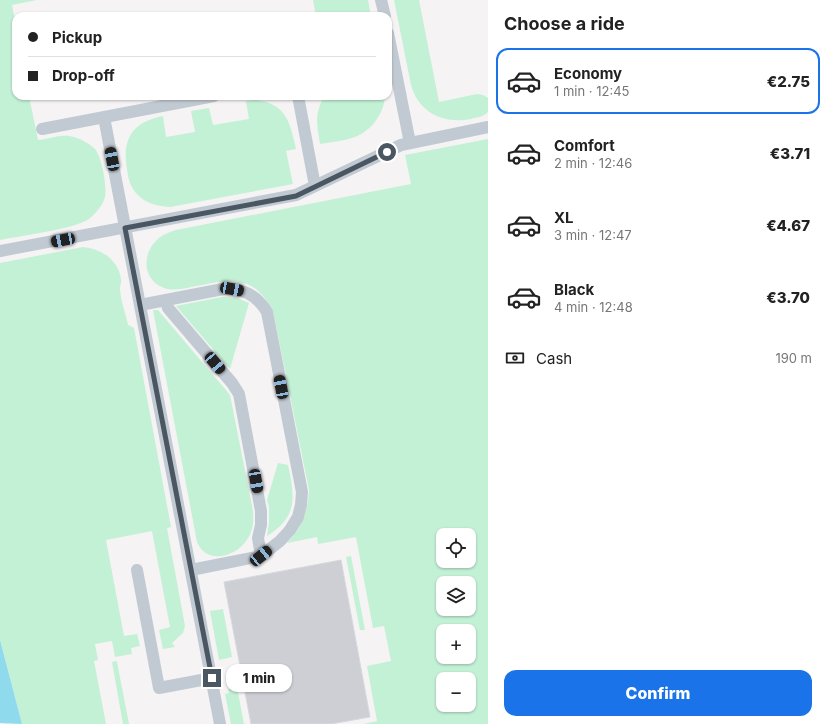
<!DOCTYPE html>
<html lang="en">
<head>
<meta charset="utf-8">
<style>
  body { margin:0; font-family:Inter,sans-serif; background:#f2f2f2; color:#222; height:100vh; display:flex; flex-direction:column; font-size:15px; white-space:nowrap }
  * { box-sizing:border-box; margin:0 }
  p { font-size:13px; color:#767676 }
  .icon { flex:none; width:22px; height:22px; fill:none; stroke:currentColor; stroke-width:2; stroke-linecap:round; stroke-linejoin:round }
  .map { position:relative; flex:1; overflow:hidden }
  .details { display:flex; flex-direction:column; background:#fff; width:340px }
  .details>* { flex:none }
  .hud { position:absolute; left:12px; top:12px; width:380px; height:88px; border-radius:12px; box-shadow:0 1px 3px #0004; display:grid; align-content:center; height:88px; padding:0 16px; background:#fff }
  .fabs { position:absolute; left:436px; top:528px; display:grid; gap:8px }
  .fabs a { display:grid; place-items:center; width:40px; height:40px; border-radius:8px; background:#fff; box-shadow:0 1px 3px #0004; font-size:20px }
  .end { position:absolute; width:18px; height:18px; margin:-9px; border:5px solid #4a5661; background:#fff; box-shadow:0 0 0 2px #fff }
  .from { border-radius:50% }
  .bubble { position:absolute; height:28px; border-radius:12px; background:#fff; box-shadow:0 1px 3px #0004; font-size:13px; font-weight:800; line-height:28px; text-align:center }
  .car { position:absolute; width:12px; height:24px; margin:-12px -6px; border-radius:5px; box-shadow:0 0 3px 1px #0007; background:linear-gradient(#222 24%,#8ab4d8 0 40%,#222 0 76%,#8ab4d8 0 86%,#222 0) }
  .hud b { display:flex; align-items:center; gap:14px; height:38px; font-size:15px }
  .hud b+b { border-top:1px solid #e0e0e0 }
  .hud i { width:10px; height:10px; background:#222 }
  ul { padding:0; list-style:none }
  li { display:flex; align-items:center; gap:12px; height:66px; margin:0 8px 6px; padding:0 8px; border:2px solid transparent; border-radius:12px }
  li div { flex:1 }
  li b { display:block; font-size:15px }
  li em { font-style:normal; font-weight:800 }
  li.on { border-color:#1a73e8 }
  li>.icon { width:36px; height:36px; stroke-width:1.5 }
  h2 { padding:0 16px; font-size:18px; line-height:48px }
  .pay { display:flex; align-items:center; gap:10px; height:44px; padding:0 16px; font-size:15px }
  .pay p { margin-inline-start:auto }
  .primary-button { display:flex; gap:8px; margin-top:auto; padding:8px 16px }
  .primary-button a { flex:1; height:46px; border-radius:12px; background:#1a73e8; color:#fff; font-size:16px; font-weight:800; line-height:46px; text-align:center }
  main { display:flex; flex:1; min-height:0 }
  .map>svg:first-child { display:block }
  .green { fill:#c3f1d5; fill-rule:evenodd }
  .water { fill:#90daee }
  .building { fill:#cdcfd5; stroke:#d7d9de }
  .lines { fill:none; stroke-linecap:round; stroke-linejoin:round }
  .service { stroke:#c1cad2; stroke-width:12 }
  .route { stroke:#4a5661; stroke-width:5 }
</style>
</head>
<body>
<main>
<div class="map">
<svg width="488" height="724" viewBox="0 0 488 724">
  <rect width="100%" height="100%" fill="#f5f3f3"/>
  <!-- green -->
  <path class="green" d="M 0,0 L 37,0 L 12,5 L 16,26 L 16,96 L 29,96 L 38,140 C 49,139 62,133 74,137 C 81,139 90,144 95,149 C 102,158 107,185 105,197 C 103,205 96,213 89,219 C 75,229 19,236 0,240 Z
    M 313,0 L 368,0 L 371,16 L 316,16 Z
    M 394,0 L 419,0 L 439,102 L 477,94 L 483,95 L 488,98 L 488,112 C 483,117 477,117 471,119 C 443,124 419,113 411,85 Z
    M 324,96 L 385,96 C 384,114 371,131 355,137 C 344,141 331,142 320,144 C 317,123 314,116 324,96 Z
    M 255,100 C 286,103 290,122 296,149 L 286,151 L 293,184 L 170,207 C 159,206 147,204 139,196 C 131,189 128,179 127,169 C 122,139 132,122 163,116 L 166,137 L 195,132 L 191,111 L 209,108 L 213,125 L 249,119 L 246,101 Z
    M 488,139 L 488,724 L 363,724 L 377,721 L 367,666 L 391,661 L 384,626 L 373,628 L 356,537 L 318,544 L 317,537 L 287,543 C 302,527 308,512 309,490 L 273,311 C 253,272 228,280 191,287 C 183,289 172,291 164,288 C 141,279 142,252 159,238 C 164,234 170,232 176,230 L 411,184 L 405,155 ZM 443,535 L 469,535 L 469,561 L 443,561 ZM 443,583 L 469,583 L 469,609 L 443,609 ZM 443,631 L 469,631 L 469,657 L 443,657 ZM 443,679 L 469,679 L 469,705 L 443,705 Z
    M 83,247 C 101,249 118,259 121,279 C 122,282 120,285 120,288 C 120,299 126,314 128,325 L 134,328 L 171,527 L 167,528 L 185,626 L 183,633 L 172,643 L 175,647 L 163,649 L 159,630 L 170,627 L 152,531 L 106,540 L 124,636 L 137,634 L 140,646 L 131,648 L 132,654 L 115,657 L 112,641 L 95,644 L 98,660 L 94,661 L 106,724 L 22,724 L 0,640 L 0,263 Z
    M 222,297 L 237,298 L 249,303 L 230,369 L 176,306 Z
    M 153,310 L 158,310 L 230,395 L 253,511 C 254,522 253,532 246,541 C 234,558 206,564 197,542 Z
    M 278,463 L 288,465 C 295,497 298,517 267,536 L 269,522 L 269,507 L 267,500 Z
    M 351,556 L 365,630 L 360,630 L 346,557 Z
    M 223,609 L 232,657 L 219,660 L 210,611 Z
    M 117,661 L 117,662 L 129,724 L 123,724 L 112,662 Z
    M 237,687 L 244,724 L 231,724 L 225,694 L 229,693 L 228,689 Z"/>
  <!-- water -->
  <path class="water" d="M 0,640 L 22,724 L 0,723 Z"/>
  <!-- building -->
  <path class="building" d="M 341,560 L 370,717 L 331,724 L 251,724 L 224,582 Z"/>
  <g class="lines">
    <!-- service -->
    <path class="service" d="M 381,0 L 385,16
      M 388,33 L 410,143
      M 298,96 L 315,186
      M 104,117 L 220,724
      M 42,129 L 214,96
      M 0,251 L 296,195 L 401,145 L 488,127
      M 166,300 L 168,308 L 232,383 L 239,394 L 261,511 L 261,525 L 258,538 L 261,556
      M 140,305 L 223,289 C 243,288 257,295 267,312 L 302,492 L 301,505 L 298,517 L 290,530 L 280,541 L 261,556 L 191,570
      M 137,570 L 159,688 L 212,678"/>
  </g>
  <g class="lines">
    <!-- route -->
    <path class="route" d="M 212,678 L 125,228 L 296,196 L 387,152"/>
  </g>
</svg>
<div class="fabs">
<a><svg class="icon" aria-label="locate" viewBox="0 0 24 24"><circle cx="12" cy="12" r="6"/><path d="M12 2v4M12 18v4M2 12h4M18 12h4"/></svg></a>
<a><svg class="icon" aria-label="layers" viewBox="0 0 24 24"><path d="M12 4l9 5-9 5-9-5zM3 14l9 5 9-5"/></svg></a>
<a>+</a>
<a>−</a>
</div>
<i class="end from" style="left:387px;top:152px"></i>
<i class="end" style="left:212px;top:678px"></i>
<div class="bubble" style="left:226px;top:664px;width:66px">1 min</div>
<i class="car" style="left:112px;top:159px;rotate:349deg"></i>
<i class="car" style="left:63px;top:240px;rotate:259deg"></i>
<i class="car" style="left:232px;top:289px;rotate:101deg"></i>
<i class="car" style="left:215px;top:363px;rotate:140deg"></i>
<i class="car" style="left:281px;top:387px;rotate:349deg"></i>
<i class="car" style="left:256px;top:481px;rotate:170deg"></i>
<i class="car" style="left:261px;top:556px;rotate:51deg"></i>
<div class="hud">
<b><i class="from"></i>Pickup</b>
<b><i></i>Drop-off</b>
</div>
</div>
<section class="details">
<h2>Choose a ride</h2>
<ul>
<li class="on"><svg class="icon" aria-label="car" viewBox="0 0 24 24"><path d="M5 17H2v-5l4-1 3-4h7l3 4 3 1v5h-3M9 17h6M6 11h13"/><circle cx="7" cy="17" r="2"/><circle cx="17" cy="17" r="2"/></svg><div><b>Economy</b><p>1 min · 12:45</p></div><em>€2.75</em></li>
<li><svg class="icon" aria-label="car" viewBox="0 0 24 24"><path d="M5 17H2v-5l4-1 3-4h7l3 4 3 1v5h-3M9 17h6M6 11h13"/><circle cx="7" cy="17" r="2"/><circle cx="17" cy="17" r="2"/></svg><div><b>Comfort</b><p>2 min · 12:46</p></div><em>€3.71</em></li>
<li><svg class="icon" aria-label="car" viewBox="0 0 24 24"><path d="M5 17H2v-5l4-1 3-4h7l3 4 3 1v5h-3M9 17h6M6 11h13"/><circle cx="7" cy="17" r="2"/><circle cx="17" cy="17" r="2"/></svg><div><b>XL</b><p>3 min · 12:47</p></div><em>€4.67</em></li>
<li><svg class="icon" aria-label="car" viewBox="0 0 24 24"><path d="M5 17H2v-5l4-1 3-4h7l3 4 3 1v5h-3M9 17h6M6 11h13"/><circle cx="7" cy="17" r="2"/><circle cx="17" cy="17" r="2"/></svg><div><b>Black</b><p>4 min · 12:48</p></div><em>€3.70</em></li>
</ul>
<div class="pay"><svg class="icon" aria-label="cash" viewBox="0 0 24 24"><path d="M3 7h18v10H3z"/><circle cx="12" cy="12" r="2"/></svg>Cash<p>190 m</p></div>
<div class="primary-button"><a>Confirm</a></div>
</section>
</main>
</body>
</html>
